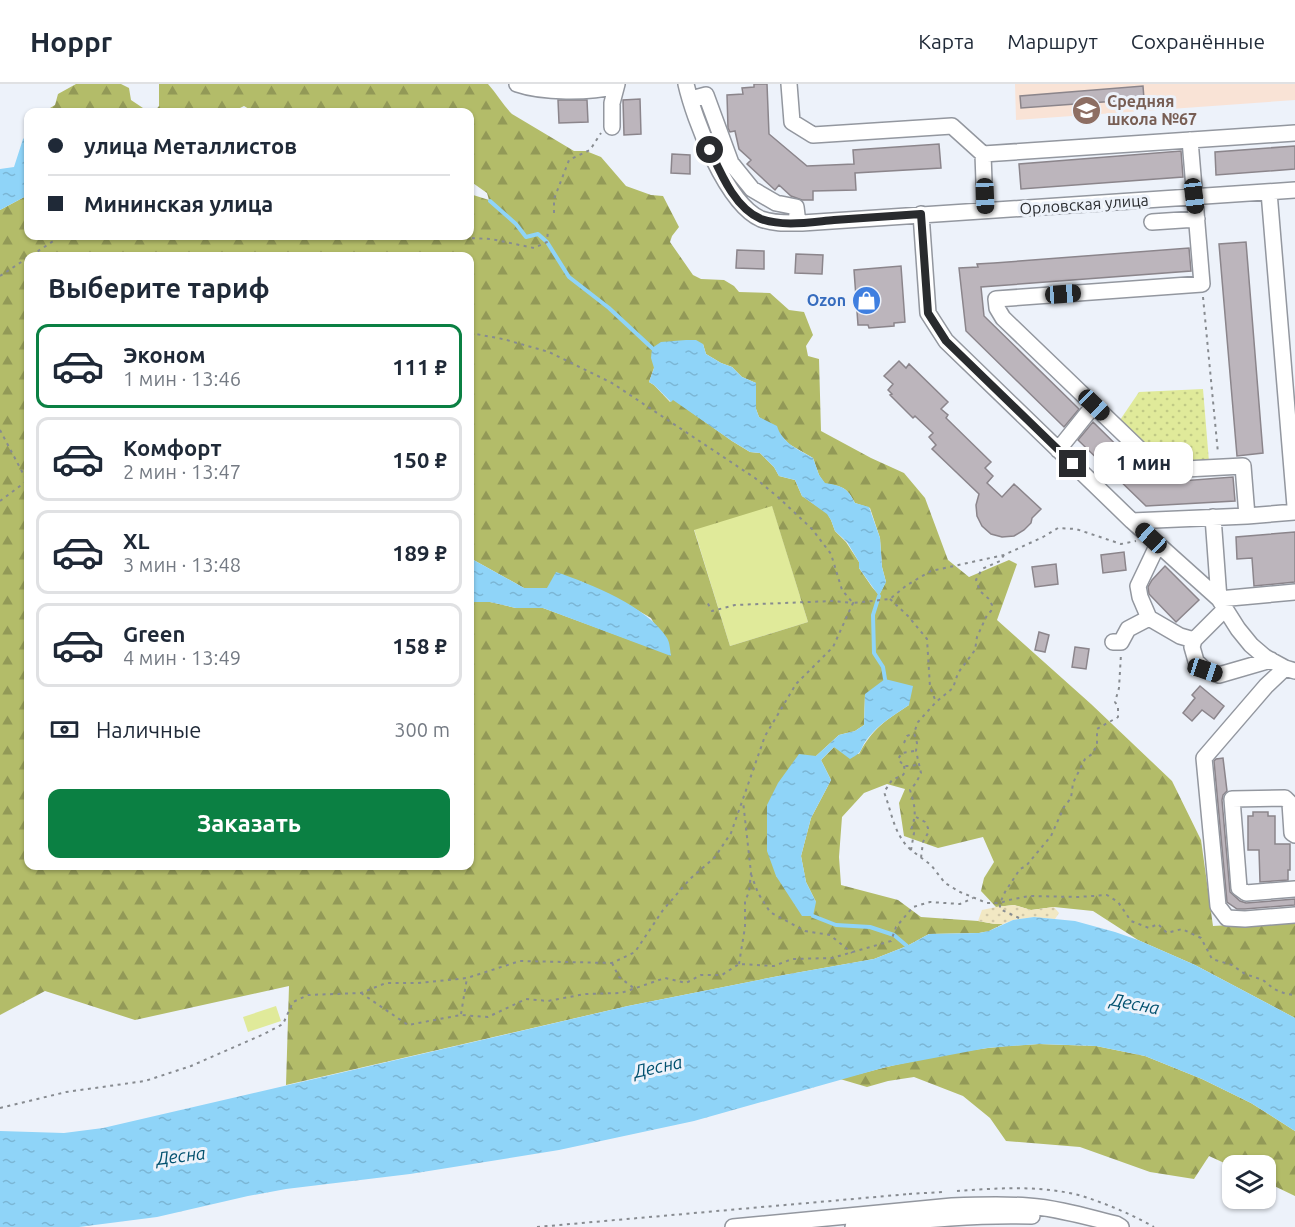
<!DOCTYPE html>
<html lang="ru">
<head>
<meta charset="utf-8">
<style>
  body { margin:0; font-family:Ubuntu,sans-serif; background:#f2f2f3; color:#1f2937; height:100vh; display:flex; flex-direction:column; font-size:22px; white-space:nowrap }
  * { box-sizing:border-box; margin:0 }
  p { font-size:20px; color:#747a83 }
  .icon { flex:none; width:33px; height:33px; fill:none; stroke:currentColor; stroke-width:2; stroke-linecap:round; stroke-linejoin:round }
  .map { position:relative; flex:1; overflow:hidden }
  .details { position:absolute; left:24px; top:168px; width:450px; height:618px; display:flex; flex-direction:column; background:#fff; border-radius:12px; box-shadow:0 2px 4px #0004 }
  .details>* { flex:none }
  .banner { position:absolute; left:24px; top:24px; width:450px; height:132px; border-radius:12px; box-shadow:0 2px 4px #0004; display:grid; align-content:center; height:132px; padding:0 24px; background:#fff }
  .fabs { position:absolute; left:1222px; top:1071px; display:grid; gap:12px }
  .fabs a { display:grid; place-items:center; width:54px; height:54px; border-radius:12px; background:#fff; box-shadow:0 2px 4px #0004; font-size:30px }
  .end { position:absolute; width:27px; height:27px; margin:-14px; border:8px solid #292b2e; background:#fff; box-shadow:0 0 0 3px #fff }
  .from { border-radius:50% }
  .bubble { position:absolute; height:42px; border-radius:12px; background:#fff; box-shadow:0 2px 4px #0004; font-size:20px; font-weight:700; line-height:42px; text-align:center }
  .car { position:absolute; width:18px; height:36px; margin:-18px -9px; border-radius:8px; box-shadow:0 0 4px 2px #0007; background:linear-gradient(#222 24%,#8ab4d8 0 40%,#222 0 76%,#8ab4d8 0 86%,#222 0) }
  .banner b { display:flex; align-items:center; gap:21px; height:57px; font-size:22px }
  .banner b+b { border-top:2px solid #e0e1e3 }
  .banner i { width:15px; height:15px; background:#1f2937 }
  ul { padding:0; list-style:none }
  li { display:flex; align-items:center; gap:18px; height:84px; margin:0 12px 9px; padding:0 12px; border:3px solid #e0e1e3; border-radius:12px }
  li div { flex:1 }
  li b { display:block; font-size:22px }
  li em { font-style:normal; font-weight:700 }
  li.active { border-color:#0b8043 }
  li>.icon { width:54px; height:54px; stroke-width:1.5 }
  h2 { padding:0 24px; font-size:27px; line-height:72px }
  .pay { display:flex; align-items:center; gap:15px; height:66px; padding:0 24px; font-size:22px }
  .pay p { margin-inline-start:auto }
  .primary-button { display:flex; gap:12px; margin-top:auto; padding:12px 24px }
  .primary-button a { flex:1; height:69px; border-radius:12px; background:#0b8043; color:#fff; font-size:24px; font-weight:700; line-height:69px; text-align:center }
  header { display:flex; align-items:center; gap:36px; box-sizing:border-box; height:84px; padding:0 30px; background:#fff; border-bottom:2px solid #e0e1e3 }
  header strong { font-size:28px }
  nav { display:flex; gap:33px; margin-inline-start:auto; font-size:21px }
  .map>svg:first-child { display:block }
  .education { fill:#f9e3d6 }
  .grass { fill:#e0ea9a }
  .forest { fill:url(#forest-firs); fill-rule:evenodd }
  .sand { fill:url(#sand-dots) }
  .park { fill:url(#park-dots) }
  .water { fill:url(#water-ripples) }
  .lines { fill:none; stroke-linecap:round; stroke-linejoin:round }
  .stream { stroke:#8fd4f8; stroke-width:4 }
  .building { fill:#bcb5bc; stroke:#8b858b; stroke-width:1.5 }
  .minor-casing { stroke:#93979f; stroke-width:18 }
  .path { stroke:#878b90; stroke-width:2; stroke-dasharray:3 4.5; stroke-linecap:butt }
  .minor { stroke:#fff; stroke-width:15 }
  .route { stroke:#292b2e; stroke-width:8 }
  .labels { text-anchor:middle; stroke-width:6; stroke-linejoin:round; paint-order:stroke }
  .education-label { font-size:16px; font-weight:bold; fill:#785e54; stroke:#edf2fa; text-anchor:start }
  .street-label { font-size:16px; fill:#292b2e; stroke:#edf2fa }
  .shop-label { font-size:16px; font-weight:bold; fill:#366cbe; stroke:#edf2fa; text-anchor:end }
  .water-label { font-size:18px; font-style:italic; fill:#02516f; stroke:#edf2fa }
</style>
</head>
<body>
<header>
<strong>Hoppr</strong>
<nav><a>Карта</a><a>Маршрут</a><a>Сохранённые</a></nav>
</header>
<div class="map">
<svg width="1295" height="1143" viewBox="0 0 1295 1143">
  <defs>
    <pattern id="forest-firs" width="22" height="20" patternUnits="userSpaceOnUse" patternTransform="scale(1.5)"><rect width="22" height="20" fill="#b3bc69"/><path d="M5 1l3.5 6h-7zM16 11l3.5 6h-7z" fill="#929957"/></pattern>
    <pattern id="sand-dots" width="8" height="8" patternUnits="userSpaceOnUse" patternTransform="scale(1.5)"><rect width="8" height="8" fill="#f2e8c3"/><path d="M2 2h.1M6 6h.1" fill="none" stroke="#d0c7a8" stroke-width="1.8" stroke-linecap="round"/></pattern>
    <pattern id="park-dots" width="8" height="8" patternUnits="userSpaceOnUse" patternTransform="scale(1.5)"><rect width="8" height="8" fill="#e0ea9a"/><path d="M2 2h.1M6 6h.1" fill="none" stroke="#c0c985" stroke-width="1.8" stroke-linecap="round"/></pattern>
    <pattern id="water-ripples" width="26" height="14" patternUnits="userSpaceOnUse" patternTransform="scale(1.5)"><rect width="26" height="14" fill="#8fd4f8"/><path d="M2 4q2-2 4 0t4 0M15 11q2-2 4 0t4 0" fill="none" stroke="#7bb6d5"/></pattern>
  </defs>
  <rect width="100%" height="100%" fill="#edf2fa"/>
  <!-- education -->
  <path class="education" d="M 1015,0 L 1295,0 L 1295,16 L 1016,36 Z"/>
  <!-- grass -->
  <path class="grass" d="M 772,421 L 808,538 L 730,562 L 694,445 Z
    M 276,922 L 281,937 L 248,948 L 243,933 Z"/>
  <!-- forest -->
  <path class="forest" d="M 76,0 L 121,0 L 129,4 L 131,16 L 149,28 L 45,28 L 45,27 L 55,21 L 58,10 Z
    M 159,0 L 488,0 C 497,10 503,21 512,30 L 574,67 L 586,67 L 601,73 L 626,102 L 651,111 L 663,112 L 679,143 L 672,152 L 670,158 L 693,191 L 701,195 L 724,196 L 734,202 L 739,208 L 770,209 L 789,226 L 804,228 L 813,251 L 806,262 L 808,272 L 819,275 L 821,347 L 871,374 L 904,389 L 925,414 L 948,476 L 969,493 L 1009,476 L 1017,480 L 997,536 L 1091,620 L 1172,697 L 1201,756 L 1213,842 L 1295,837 L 1295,934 L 1195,881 L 1138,856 L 1093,827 L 1054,823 L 1031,826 L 1014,821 L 996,823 L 981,807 L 984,794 L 994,778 L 983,753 L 938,764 L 904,752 L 899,719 L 905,705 L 887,700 L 864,709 L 842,733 L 839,773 L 841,801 L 898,816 L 921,833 L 978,837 L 995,840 L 1003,840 L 989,847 L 979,849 L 929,850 L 907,862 L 874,875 L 784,891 L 628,922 L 286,1001 L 289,902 L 135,936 L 45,907 L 0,931 L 0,126 L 28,111 L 28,152 L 470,152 L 470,110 L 489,116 L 487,109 L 470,97 L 470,28 L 254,28 L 244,22 L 232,28 L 154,28 L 159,22 ZM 28,172 L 470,172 L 470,474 L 524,504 L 547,504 L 580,497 L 618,515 L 651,534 L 671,571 L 543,524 L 516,524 L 490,518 L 470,518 L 470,782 L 28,782 ZM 703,260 L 706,270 L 721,279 L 732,283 L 742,293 L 756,299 L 756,325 L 759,333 L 779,349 L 789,360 L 813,374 L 819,391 L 825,400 C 842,402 847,403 855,419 L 870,424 L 880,454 L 882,483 L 886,498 L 879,511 L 872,503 L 859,484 L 859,478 L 846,458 L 835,447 L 831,436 L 827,429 L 802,412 L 795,396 L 779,392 L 774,383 L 760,369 L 750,368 L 732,357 L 673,315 L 670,318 L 654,301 L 649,298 L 654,284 ZM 772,422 L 808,538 L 730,562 L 694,446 ZM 865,610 L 909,621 C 886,636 872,645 859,670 L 834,663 L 821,676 L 831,696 L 811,734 L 801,772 L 806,798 L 816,818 L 776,792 L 816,672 L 839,651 L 855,647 L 864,641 Z
    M 1039,960 L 1096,962 L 1145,972 L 1202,995 L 1251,1019 L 1295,1047 L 1295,1112 L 1266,1098 L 1266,1082 L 1233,1082 L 1233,1083 L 1209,1072 L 1194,1095 L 1150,1088 L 1080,1063 L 1006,1057 L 990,1034 L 963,1012 L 914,993 L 888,997 L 867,1003 L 840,995 C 889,982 938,970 988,964 C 1005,962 1022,961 1039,960 Z"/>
  <!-- sand -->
  <path class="sand" d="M 1014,821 L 1031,826 L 1054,823 L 1059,829 L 1055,835 L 1034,833 L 1013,836 L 1003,840 L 995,840 L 978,837 L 982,826 L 996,823 Z"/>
  <!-- park -->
  <path class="park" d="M 1203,305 L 1209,378 L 1172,380 L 1157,375 L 1120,336 L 1139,308 Z"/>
  <!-- water -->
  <path class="water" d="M 28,51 L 28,111 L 0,126 L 0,85 L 14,83 L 23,55 Z
    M 686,256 L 696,256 L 703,260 L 706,270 L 721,279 L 732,283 L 742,293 L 756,299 L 756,325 L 759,333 L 777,342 C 782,359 799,366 813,374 L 819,391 L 825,399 C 842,402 847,403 855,419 L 869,423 L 880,454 L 882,483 L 886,498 L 879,512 L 859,484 L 859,478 L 847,458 L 835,447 L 831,436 L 827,430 L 802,412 L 795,396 L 779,392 L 774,383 L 760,369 L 750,368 L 732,357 L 673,316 L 671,318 L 654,301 L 649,298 L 654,284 L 651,274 L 652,264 L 661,258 Z
    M 470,474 L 524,504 L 547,504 L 556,488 C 591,500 647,522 667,554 C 670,559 670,566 671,572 L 543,524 L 516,524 L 490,518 L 470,518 Z
    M 885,595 L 913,602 L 909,621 C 894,631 879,640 868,654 C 859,665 865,667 850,675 L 834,663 L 821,676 L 831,696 L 811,734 L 801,772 L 806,798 L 816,818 L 813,832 L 802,832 L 776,792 L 767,767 L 767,721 L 778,699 L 799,670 L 816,672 L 839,651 L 855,647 L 864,641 L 865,610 Z
    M 1034,833 L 1075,837 L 1115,848 L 1138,856 L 1195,881 L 1295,934 L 1295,1047 L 1251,1019 L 1202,995 L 1145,972 L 1096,962 L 1039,960 L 987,964 L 886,983 L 694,1037 L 559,1066 L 410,1090 L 286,1105 L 248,1112 L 157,1133 L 79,1143 L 0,1143 L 0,1047 L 64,1049 L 103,1044 L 628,922 L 784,891 L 874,875 L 907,862 L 929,850 L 979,849 L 989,847 L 1013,836 Z"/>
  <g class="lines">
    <!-- stream -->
    <path class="stream" d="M 490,117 L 516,140 L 526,153 L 538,150 L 547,158 L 569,193 L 609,224 L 652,264
      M 879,512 L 873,531 L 874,569 L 883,583 L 885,595
      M 813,832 L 836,841 L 870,843 L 894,851 L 907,862"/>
  </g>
  <!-- building -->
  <path class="building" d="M 754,0 L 767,0 L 769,50 L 807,82 L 854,80 L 853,66 L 939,60 L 941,84 L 855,89 L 856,106 L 813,107 L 813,116 L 802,116 L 791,112 L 779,101 L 775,106 L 747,80 L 751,76 L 739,65 L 735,47 L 730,48 L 728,44 L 727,11 L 743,10 L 742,4 L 754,3 Z
    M 1143,2 L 1144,15 L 1021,24 L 1020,12 Z
    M 640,15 L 641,50 L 624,51 L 623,16 Z
    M 558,16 L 587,16 L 588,38 L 559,39 Z
    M 1295,62 L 1295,85 L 1216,91 L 1215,68 Z
    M 1181,67 L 1183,93 L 1021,105 L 1019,80 Z
    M 672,70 L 690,71 L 690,90 L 671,89 Z
    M 1246,158 L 1263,369 L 1237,372 L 1219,160 Z
    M 1189,164 L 1191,187 L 981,203 L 984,232 L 1079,325 L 1064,343 L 966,247 L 959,184 L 978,183 L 977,180 L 994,179 Z
    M 737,166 L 764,167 L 764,185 L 736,184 Z
    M 796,170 L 823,171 L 822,190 L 795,189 Z
    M 901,182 L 905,238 L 894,239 L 894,242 L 869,244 L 868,241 L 858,241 L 854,186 Z
    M 899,277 L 906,284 L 909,280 L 948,318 L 941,325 L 948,331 L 946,334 L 991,378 L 985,384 L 993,392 L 987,399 L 1002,413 L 1014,400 L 1041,425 L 1032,434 L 1031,439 L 1024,446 L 1014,452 L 1002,453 L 991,450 L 982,442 L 977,432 L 976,421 L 979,410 L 932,365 L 936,361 L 929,353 L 933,349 L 915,332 L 913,334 L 890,311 L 892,310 L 888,306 L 893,300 L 884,292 Z
    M 1093,338 L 1155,399 L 1233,393 L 1235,417 L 1146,422 L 1078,356 Z
    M 1295,448 L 1295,498 L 1254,502 L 1252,474 L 1237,475 L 1236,453 Z
    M 1124,468 L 1126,486 L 1103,489 L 1101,471 Z
    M 1056,480 L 1058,500 L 1035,503 L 1032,483 Z
    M 1165,482 L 1199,516 L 1176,538 L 1149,510 L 1148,503 L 1152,496 Z
    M 1039,548 L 1049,551 L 1045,568 L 1035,566 Z
    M 1075,563 L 1089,565 L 1086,585 L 1072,583 Z
    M 1200,602 L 1224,622 L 1214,635 L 1202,626 L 1192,637 L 1183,629 L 1195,614 L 1192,611 Z
    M 1223,674 L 1227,707 L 1223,711 L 1222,716 L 1230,808 L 1240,817 L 1246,819 L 1295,815 L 1295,821 L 1245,825 L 1237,825 L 1227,818 L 1214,677 L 1216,675 Z
    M 1253,728 L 1268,728 L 1268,732 L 1275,732 L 1275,760 L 1290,760 L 1290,786 L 1288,786 L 1288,796 L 1260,798 L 1259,766 L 1248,766 L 1248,732 L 1253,732 Z"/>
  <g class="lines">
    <defs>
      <path id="minor" d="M 517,0 C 543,9 589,9 616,2
        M 686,0 C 694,35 726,120 761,135 C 774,140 789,139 802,139 L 1295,106
        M 789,0 L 792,38 L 813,51 L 952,42 L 983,70 L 985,126
        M 691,15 L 706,11 L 731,79 L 752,105 L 776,119 L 796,123 L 798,139
        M 612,43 L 612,19 L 617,0
        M 1190,56 L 1202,200 L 996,215 L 997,224 L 1003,234 L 1157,382 L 1166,386 L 1243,382 L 1247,432
        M 983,70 L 1295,49
        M 1269,108 L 1295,422
        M 921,130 L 928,229 L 946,257 L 1132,437 L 1219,515 L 1238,545 L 1251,561 L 1265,573 L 1285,584 L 1295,587
        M 1152,138 L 1197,135
        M 1058,366 L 1094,321
        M 1213,433 L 1219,515 L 1295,508
        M 1132,437 L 1247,432 L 1295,428
        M 1225,525 L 1194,556 L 1192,563 L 1196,577 L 1205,586 L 1219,591 L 1271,576
        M 1149,534 L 1140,513 L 1138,502 L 1158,460
        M 1113,558 L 1121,558 L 1128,545 L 1149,534 L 1180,552 L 1194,556
        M 1285,584 L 1266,602 L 1204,674 L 1218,822 L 1227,834 L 1245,835 L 1295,831
        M 1295,751 L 1292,749 L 1290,719 L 1285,714 L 1232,715 L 1239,804 L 1246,809 L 1295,805
        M 733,1143 L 952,1122 C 977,1121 1002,1120 1028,1122 C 1057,1124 1087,1133 1116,1140 L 1121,1143
        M 853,1143 C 912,1137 972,1130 1032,1132"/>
    </defs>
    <!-- minor casing -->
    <use href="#minor" class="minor-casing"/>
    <!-- path -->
    <path class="path" d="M 554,129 L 554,115 L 569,76 L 590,66 L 601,49
      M 465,152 L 468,154 L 491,155 L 534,164 L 547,158 L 548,146
      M 0,192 L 61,152
      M 1203,213 L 1218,369
      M 470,249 L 503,255 L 549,268 L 612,299 L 755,394 L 779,414 L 812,445 L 831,470 L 842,506 L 853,519 L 890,515 L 907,501 L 931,487 L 1004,471 L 1043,453 L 1058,444 L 1076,445 L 1121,460 L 1136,457
      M 0,346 L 27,397
      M 0,417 L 28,396
      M 1004,471 L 1000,477 L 982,485 L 976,496 L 980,507 L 989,515 L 992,521 L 991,527 L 987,531 L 977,553 L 975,566 L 958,589 L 953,604 L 936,618 L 918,638 L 914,649 L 917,659 L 916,667 L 921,689 L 916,699 L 910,706 C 915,723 917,729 911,746 L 914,749 L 911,766 L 931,781 L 945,799 L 960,808 L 987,819 L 1000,819 L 1009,816 L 1029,812 L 1078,813 L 1107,811 L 1118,818 L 1131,837 L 1149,844 L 1158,840 L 1167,849 L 1182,845 L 1201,854 L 1212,875 L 1232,881 L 1245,890 L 1263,896 L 1274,905 L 1286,910 L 1295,911
      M 890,515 L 908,532 L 927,555 L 930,603 L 936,618
      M 904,659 L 907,652 L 914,649
      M 914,667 L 902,669 L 898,675 L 904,682 L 912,682 L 918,680
      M 904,682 L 905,688 L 903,691 L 892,696 L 884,708 C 892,729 894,751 911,766
      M 916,733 L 925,738 L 928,744 L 928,749 L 923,758 L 921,774
      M 751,790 L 758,809 L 770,828 L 805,847 L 830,851 L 852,869
      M 1019,834 L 1000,825 L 1000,819 L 1005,808 L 1020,785 L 1026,782 L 1051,752 L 1064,723 L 1071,714 L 1073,699 L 1085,675 L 1092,670 L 1097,661 L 1097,645 L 1118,633 L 1118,623 L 1115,618 L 1119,604 L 1121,570
      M 612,879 L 619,893 L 635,905
      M 739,880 L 745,843 L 745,817 L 749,808 L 751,789 L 743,717
      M 361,909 L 408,941 L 461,931 L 488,933 L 526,915 L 548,917 L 585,910 L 621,909 L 665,894 L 686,899 L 701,891 L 722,891 L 739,880 L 774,882 L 792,875 L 832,874 L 891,857 L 896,843 L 913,823 L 930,818 L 960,820 L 973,814
      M 461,930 L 467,894
      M 0,1024 L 66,1008 L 145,997 L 191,982 L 264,950 L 283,940 L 293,918 L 308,911 L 361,909 L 386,899 L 418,899 L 467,894 L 520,877 L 612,879 L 635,868 L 663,826 L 690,795 L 715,773 L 731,749 L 765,652 L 796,600 L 833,563 L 853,519 L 833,517 L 735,521 L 712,527 L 707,518
      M 957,1107 C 998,1104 1042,1101 1082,1112 C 1107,1120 1131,1130 1154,1143
      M 909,1110 L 942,1108
      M 537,1143 L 909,1110"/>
    <!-- minor -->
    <use href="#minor" class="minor"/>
  </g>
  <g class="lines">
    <!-- route -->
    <path class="route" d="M 710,66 C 721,90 735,124 761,135 C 783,143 811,138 834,136 C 863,134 892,132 921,130 L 928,229 L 946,257 L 1073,380"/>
  </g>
  <!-- icons -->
  <defs>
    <symbol id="school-disc" viewBox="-11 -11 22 22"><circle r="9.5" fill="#8d6e63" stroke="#edf2fa"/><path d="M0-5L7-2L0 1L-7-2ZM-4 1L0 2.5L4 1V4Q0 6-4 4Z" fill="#fff"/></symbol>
    <symbol id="shop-disc" viewBox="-11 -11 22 22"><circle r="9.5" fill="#3f7fe0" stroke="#edf2fa"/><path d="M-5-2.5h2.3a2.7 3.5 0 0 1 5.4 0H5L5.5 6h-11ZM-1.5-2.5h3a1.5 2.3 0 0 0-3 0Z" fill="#fff"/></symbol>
  </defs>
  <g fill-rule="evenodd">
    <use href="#school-disc" x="1070" y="10" width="33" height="33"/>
    <use href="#shop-disc" x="850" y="200" width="33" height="33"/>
  </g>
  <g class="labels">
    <!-- education labels -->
    <g class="education-label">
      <text x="1107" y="23">Средняя<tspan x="1107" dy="18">школа №67</tspan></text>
    </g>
    <!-- street labels -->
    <g class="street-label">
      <text transform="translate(1084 120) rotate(-4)" y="6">Орловская улица</text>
    </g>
    <!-- shop labels -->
    <g class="shop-label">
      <text x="846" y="222">Ozon</text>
    </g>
    <!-- water labels -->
    <g class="water-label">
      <text transform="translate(1135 920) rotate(11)" y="6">Десна</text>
      <text transform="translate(658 983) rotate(-12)" y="6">Десна</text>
      <text transform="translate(181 1072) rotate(-7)" y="6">Десна</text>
    </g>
  </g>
</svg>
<div class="fabs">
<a><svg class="icon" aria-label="layers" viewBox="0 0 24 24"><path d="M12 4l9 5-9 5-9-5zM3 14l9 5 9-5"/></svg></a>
</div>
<i class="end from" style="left:710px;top:66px"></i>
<i class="end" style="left:1073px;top:380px"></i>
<div class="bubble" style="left:1094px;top:358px;width:99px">1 мин</div>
<i class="car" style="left:985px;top:112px;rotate:178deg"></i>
<i class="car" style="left:1194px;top:112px;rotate:173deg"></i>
<i class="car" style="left:1063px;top:210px;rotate:86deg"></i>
<i class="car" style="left:1094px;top:321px;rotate:134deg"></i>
<i class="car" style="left:1151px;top:454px;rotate:313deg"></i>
<i class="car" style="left:1205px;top:586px;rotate:108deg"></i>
<div class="banner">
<b><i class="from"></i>улица Металлистов</b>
<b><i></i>Мининская улица</b>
</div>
<section class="details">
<h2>Выберите тариф</h2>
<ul>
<li class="active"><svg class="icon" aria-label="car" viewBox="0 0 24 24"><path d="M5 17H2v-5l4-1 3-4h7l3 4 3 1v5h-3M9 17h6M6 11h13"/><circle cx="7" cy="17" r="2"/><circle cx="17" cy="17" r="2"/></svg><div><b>Эконом</b><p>1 мин · 13:46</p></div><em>111 ₽</em></li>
<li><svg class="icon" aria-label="car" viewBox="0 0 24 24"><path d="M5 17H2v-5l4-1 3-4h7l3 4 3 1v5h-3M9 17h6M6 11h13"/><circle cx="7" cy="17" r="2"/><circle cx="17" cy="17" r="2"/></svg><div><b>Комфорт</b><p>2 мин · 13:47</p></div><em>150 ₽</em></li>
<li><svg class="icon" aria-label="car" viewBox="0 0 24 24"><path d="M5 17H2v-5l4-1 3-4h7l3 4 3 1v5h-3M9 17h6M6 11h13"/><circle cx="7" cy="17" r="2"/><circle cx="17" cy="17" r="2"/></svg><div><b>XL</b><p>3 мин · 13:48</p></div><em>189 ₽</em></li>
<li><svg class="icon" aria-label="car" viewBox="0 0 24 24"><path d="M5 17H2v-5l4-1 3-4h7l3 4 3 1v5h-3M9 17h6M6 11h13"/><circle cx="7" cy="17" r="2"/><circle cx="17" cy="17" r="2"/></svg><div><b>Green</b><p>4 мин · 13:49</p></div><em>158 ₽</em></li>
</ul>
<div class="pay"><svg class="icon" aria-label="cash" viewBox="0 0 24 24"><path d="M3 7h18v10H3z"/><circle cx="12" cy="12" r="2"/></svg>Наличные<p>300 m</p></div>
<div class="primary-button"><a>Заказать</a></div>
</section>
</div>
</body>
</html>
